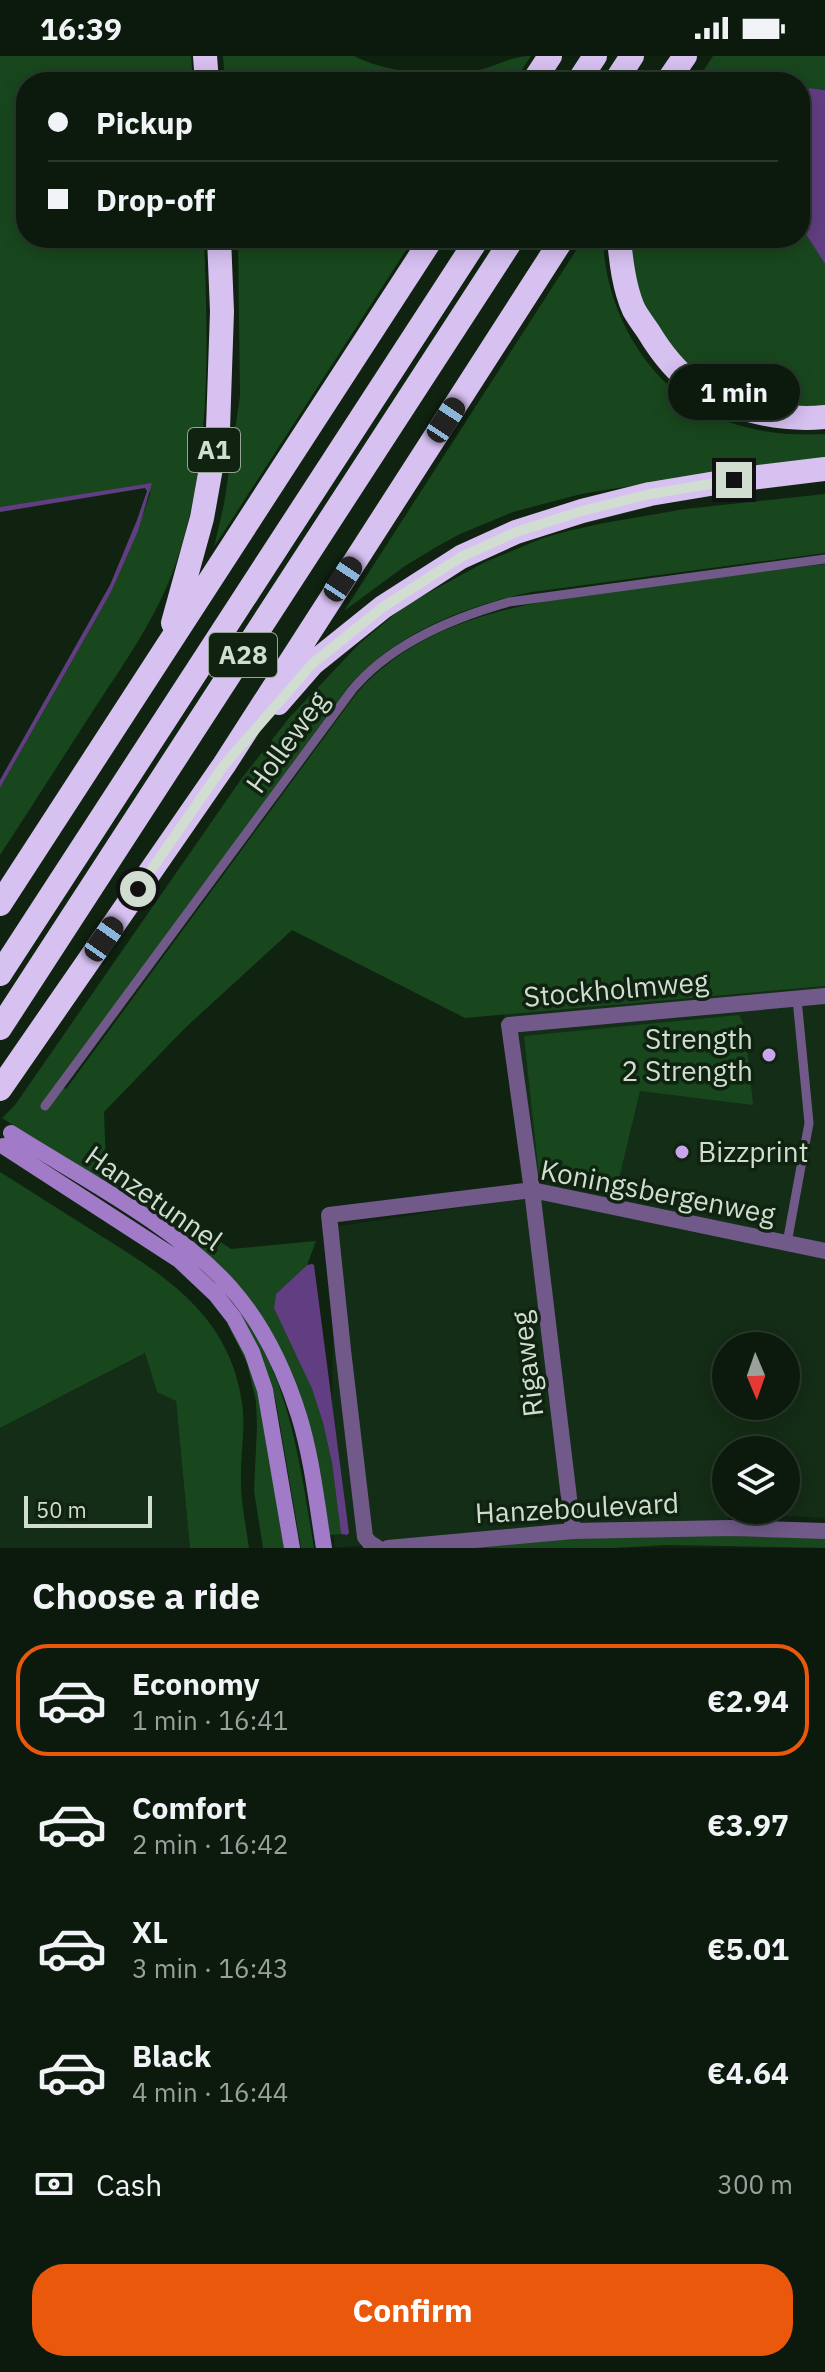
<!DOCTYPE html>
<html lang="en">
<head>
<meta charset="utf-8">
<style>
  body { margin:0; font-family:"IBM Plex Sans",sans-serif; background:#19271a; color:#f1f3f6; height:100vh; display:flex; flex-direction:column; font-size:30px; white-space:nowrap }
  * { box-sizing:border-box; margin:0 }
  p { font-size:26px; color:#9aa19d }
  .icon { flex:none; width:44px; height:44px; fill:none; stroke:currentColor; stroke-width:2; stroke-linecap:round; stroke-linejoin:round }
  .map { position:relative; height:1492px; overflow:hidden }
  .sheet { display:flex; flex-direction:column; background:#0b1a0c; flex:1 }
  .sheet>* { flex:none }
  .hud { position:absolute; left:16px; top:16px; width:794px; height:176px; border-radius:32px; box-shadow:0 4px 20px #0003,0 0 0 2px #2b382d; display:grid; align-content:center; height:176px; padding:0 32px; background:#0b1a0c }
  .needle { width:52px; rotate:178deg }
  .tools { position:absolute; left:712px; top:1276px; display:grid; gap:16px }
  .tools a { display:grid; place-items:center; width:88px; height:88px; border-radius:50%; background:#0b1a0c; box-shadow:0 4px 20px #0003,0 0 0 2px #2b382d; font-size:40px }
  .scale { position:absolute; left:24px; bottom:20px; width:128px; box-sizing:border-box; padding-left:8px; border:4px solid #d0ddd0; border-top:0; font-size:22px; line-height:28px; white-space:nowrap; color:#d0ddd0; -webkit-text-stroke:6px #0f2310; paint-order:stroke }
  .end { position:absolute; width:36px; height:36px; margin:-18px; border:10px solid #d0ddd0; background:#111; box-shadow:0 0 0 4px #111 }
  .from { border-radius:50% }
  .bubble { position:absolute; height:56px; border-radius:28px; background:#0b1a0c; box-shadow:0 4px 20px #0003,0 0 0 2px #2b382d; font-size:26px; font-weight:800; line-height:56px; text-align:center }
  .car { position:absolute; width:24px; height:48px; margin:-24px -12px; border-radius:10px; box-shadow:0 0 6px 2px #0007; background:linear-gradient(#222 24%,#8ab4d8 0 40%,#222 0 76%,#8ab4d8 0 86%,#222 0) }
  .hud b { display:flex; align-items:center; gap:28px; height:76px; font-size:30px }
  .hud b+b { border-top:2px solid #2b382d }
  .hud i { width:20px; height:20px; background:#f1f3f6 }
  ul { padding:0; list-style:none }
  li { display:flex; align-items:center; gap:24px; height:112px; margin:0 16px 12px; padding:0 16px; border:4px solid transparent; border-radius:32px }
  li div { flex:1 }
  li b { display:block; font-size:30px }
  li em { font-style:normal; font-weight:800 }
  li.selected { border-color:#ea580c }
  li>.icon { width:72px; height:72px; stroke-width:1.5 }
  h2 { padding:0 32px; font-size:36px; line-height:96px }
  .pay { display:flex; align-items:center; gap:20px; height:88px; padding:0 32px; font-size:30px }
  .pay p { margin-inline-start:auto }
  .action { display:flex; gap:16px; margin-top:auto; padding:16px 32px }
  .action a { flex:1; height:92px; border-radius:32px; background:#ea580c; color:#fff; font-size:32px; font-weight:800; line-height:92px; text-align:center }
  .status { display:flex; justify-content:space-between; align-items:center; height:56px; padding:0 40px; background:#0b1a0c; direction:ltr }
  .status svg { height:22px; fill:currentColor }
  .map>svg:first-child { display:block }
  .built { fill:#142d16; fill-rule:evenodd }
  .green { fill:#18471d }
  .water { fill:#613e82 }
  .lines { fill:none; stroke-linecap:round; stroke-linejoin:round }
  .service { stroke:#715989; stroke-width:9 }
  .minor { stroke:#715989; stroke-width:16 }
  .secondary { stroke:#a17bc8; stroke-width:16 }
  .motorway { stroke:#d7c1f1; stroke-width:24 }
  .route { stroke:#d0ddd0; stroke-width:10 }
  .poi-dot { fill:#c9a5ee; stroke:#0f2310; stroke-width:3 }
  .labels { text-anchor:middle; stroke-width:7; stroke-linejoin:round; paint-order:stroke }
  .shield { fill:#0f2310; stroke:#96a596; stroke-width:2 }
  .shield-label { font-size:26px; font-weight:bold; fill:#d0ddd0 }
  .street-label { font-size:28px; fill:#d0ddd0; stroke:#0f2310 }
  .poi-label { font-size:28px; fill:#d0ddd0; stroke:#0f2310; text-anchor:end }
</style>
</head>
<body>
<div class="status"><b>16:39</b><svg viewBox="0 0 49 12"><path d="M0 12V9h3v3zM5 12V6h3v6zM10 12V3h3v9zM15 12V0h3v12zM26 1h20v11H26zM47 4h2v5h-2z"/></svg></div>
<div class="map">
<svg width="825" height="1492" viewBox="0 0 825 1492">
  <rect width="100%" height="100%" fill="#0f2310"/>
  <!-- built -->
  <path class="built" d="M 825,906 L 825,1462 L 729,1457 L 728,1467 L 433,1482 L 335,1492 L 331,1463 L 334,1171 L 523,1142 L 502,941 ZM 726,1290 L 786,1290 L 786,1350 L 726,1350 ZM 726,1394 L 786,1394 L 786,1454 L 726,1454 Z
    M 145,1297 L 157,1336 L 176,1344 L 190,1492 L 0,1492 L 0,1372 Z"/>
  <!-- green -->
  <path class="green" d="M 0,0 L 191,0 L 193,26 L 26,26 L 26,182 L 204,182 C 208,292 212,401 176,507 C 158,559 126,605 96,650 C 64,700 32,750 0,799 L 0,732 L 110,538 L 145,453 L 150,438 L 148,428 L 0,451 Z
    M 223,0 L 354,0 C 389,18 445,22 483,13 C 500,8 513,0 531,0 L 514,26 L 225,26 Z
    M 713,0 L 825,0 L 825,34 L 810,32 L 800,36 L 800,26 L 696,26 Z
    M 800,169 L 825,208 L 825,354 L 768,350 L 699,324 L 644,255 L 627,182 L 800,182 Z
    M 238,182 L 414,182 L 214,491 L 224,448 L 240,340 Z
    M 584,182 L 603,182 C 605,255 647,330 716,361 C 750,376 789,380 825,378 L 825,403 L 618,432 L 581,438 L 513,456 L 460,478 L 436,491 L 405,510 L 344,555 Z
    M 825,438 L 825,497 L 532,536 C 464,550 394,578 348,631 L 58,1028 L 66,1033 L 356,638 C 429,554 545,544 648,531 C 707,523 766,515 825,508 L 825,930 L 465,962 L 292,874 L 185,972 L 104,1056 L 106,1107 L 231,1193 L 316,1185 L 307,1209 L 276,1238 L 274,1251 L 312,1333 L 323,1367 L 332,1407 L 341,1478 L 330,1479 L 320,1420 L 265,1274 L 136,1148 L 2,1062 L 15,1049 L 242,722 L 289,662 L 360,587 L 406,549 L 485,506 L 543,482 L 568,475 L 604,467 L 685,453 Z
    M 739,959 L 745,972 L 753,1049 L 640,1035 L 615,1139 L 539,1120 L 524,980 Z
    M 0,1116 C 33,1137 65,1157 98,1178 C 166,1220 230,1260 242,1347 C 246,1374 240,1399 241,1426 C 241,1448 246,1470 249,1492 L 190,1492 L 176,1345 L 157,1336 L 145,1297 L 0,1372 Z
    M 241,1257 C 290,1323 301,1413 314,1492 L 301,1492 L 276,1346 L 270,1325 L 239,1258 Z
    M 229,1266 L 242,1286 L 258,1335 L 284,1492 L 263,1492 L 254,1435 L 257,1371 L 256,1345 L 247,1307 L 227,1267 Z
    M 603,1479 L 825,1481 L 825,1492 L 667,1489 L 614,1492 L 435,1492 Z"/>
  <!-- water -->
  <path class="water" d="M 810,32 L 825,34 L 825,208 L 800,169 L 800,36 Z
    M 152,427 L 138,475 L 110,538 L 0,732 L 0,724 L 110,529 L 137,464 L 147,435 L 145,432 L 0,456 L 0,451 Z
    M 312,1208 L 314,1209 L 349,1477 L 347,1479 L 341,1478 L 332,1407 L 323,1367 L 312,1333 L 274,1252 L 276,1238 L 307,1209 Z"/>
  <g class="lines">
    <!-- service -->
    <path class="service" d="M 45,1050 L 352,634 C 390,588 452,562 509,546 L 825,503
      M 787,1187 L 809,1067 L 797,943"/>
    <!-- minor -->
    <path class="minor" d="M 573,1475 L 532,1134 L 509,969 L 825,940
      M 378,1492 L 370,1487 L 365,1481 L 343,1294 L 329,1159 L 532,1134 L 825,1195
      M 388,1492 L 573,1475 L 729,1472 L 825,1475"/>
    <!-- secondary -->
    <path class="secondary" d="M 11,1077 C 82,1122 174,1169 230,1231 C 262,1267 285,1315 299,1360 C 312,1402 317,1449 324,1492
      M 3,1090 L 179,1204 L 216,1239 L 234,1262 L 252,1296 L 265,1334 L 292,1492"/>
    <!-- motorway -->
    <path class="motorway" d="M 205,0 L 207,26
      M 533,26 L 550,0
      M 578,26 L 595,0
      M 615,26 L 632,0
      M 667,26 L 685,0
      M 619,182 C 621,206 624,232 634,254 C 638,261 643,268 648,275 C 660,295 676,316 696,330 C 732,355 782,365 825,361
      M 173,567 L 202,462 L 218,373 L 222,255 L 219,182
      M 278,647 L 312,608 L 383,551 L 461,501 L 516,476 L 582,455 L 650,438 L 734,424 L 825,413
      M 0,848 L 432,182
      M 0,918 L 478,182
      M 0,972 L 513,182
      M 0,1033 L 224,709 L 563,182"/>
  </g>
  <g class="lines">
    <!-- route -->
    <path class="route" d="M 138,833 L 224,709 L 260,668 L 312,608 L 383,551 L 461,501 L 516,476 L 582,455 L 650,438 L 734,424"/>
  </g>
  <!-- markers -->
  <g class="poi-dot">
    <circle cx="769" cy="999" r="8"/>
    <circle cx="682" cy="1096" r="8"/>
  </g>
  <g class="labels">
    <!-- shield labels -->
    <g class="shield">
      <rect x="188" y="372" width="52" height="44" rx="6"/>
      <rect x="209" y="577" width="68" height="44" rx="6"/>
    </g>
    <g class="shield-label">
      <text x="214" y="403">A1</text>
      <text x="243" y="608">A28</text>
    </g>
    <!-- street labels -->
    <g class="street-label">
      <text transform="translate(287 686) rotate(-54)" y="10">Holleweg</text>
      <text transform="translate(616 933) rotate(-5)" y="10">Stockholmweg</text>
      <text transform="translate(658 1136) rotate(11)" y="10">Koningsbergenweg</text>
      <text transform="translate(154 1142) rotate(35)" y="10">Hanzetunnel</text>
      <text transform="translate(527 1308) rotate(-97)" y="10">Rigaweg</text>
      <text transform="translate(577 1452) rotate(-3)" y="10">Hanzeboulevard</text>
    </g>
    <!-- poi labels -->
    <g class="poi-label">
      <text x="753" y="993">Strength<tspan x="753" dy="32">2 Strength</tspan></text>
      <text x="698" y="1106" text-anchor="start">Bizzprint</text>
    </g>
  </g>
</svg>
<div class="tools">
<a><svg class="needle" viewBox="-14 -14 28 28"><path d="M0-13l5 13h-10z" fill="#e53935"/><path d="M0 13l5-13h-10z" fill="#9aa19d"/></svg></a>
<a><svg class="icon" aria-label="layers" viewBox="0 0 24 24"><path d="M12 4l9 5-9 5-9-5zM3 14l9 5 9-5"/></svg></a>
</div>
<div class="scale">50 m</div>
<i class="end from" style="left:138px;top:833px"></i>
<i class="end" style="left:734px;top:424px"></i>
<div class="bubble" style="left:668px;top:308px;width:132px">1 min</div>
<i class="car" style="left:446px;top:364px;rotate:33deg"></i>
<i class="car" style="left:343px;top:523px;rotate:33deg"></i>
<i class="car" style="left:104px;top:883px;rotate:35deg"></i>
<div class="hud">
<b><i class="from"></i>Pickup</b>
<b><i></i>Drop-off</b>
</div>
</div>
<section class="sheet">
<h2>Choose a ride</h2>
<ul>
<li class="selected"><svg class="icon" aria-label="car" viewBox="0 0 24 24"><path d="M5 17H2v-5l4-1 3-4h7l3 4 3 1v5h-3M9 17h6M6 11h13"/><circle cx="7" cy="17" r="2"/><circle cx="17" cy="17" r="2"/></svg><div><b>Economy</b><p>1 min · 16:41</p></div><em>€2.94</em></li>
<li><svg class="icon" aria-label="car" viewBox="0 0 24 24"><path d="M5 17H2v-5l4-1 3-4h7l3 4 3 1v5h-3M9 17h6M6 11h13"/><circle cx="7" cy="17" r="2"/><circle cx="17" cy="17" r="2"/></svg><div><b>Comfort</b><p>2 min · 16:42</p></div><em>€3.97</em></li>
<li><svg class="icon" aria-label="car" viewBox="0 0 24 24"><path d="M5 17H2v-5l4-1 3-4h7l3 4 3 1v5h-3M9 17h6M6 11h13"/><circle cx="7" cy="17" r="2"/><circle cx="17" cy="17" r="2"/></svg><div><b>XL</b><p>3 min · 16:43</p></div><em>€5.01</em></li>
<li><svg class="icon" aria-label="car" viewBox="0 0 24 24"><path d="M5 17H2v-5l4-1 3-4h7l3 4 3 1v5h-3M9 17h6M6 11h13"/><circle cx="7" cy="17" r="2"/><circle cx="17" cy="17" r="2"/></svg><div><b>Black</b><p>4 min · 16:44</p></div><em>€4.64</em></li>
</ul>
<div class="pay"><svg class="icon" aria-label="cash" viewBox="0 0 24 24"><path d="M3 7h18v10H3z"/><circle cx="12" cy="12" r="2"/></svg>Cash<p>300 m</p></div>
<div class="action"><a>Confirm</a></div>
</section>
</body>
</html>
